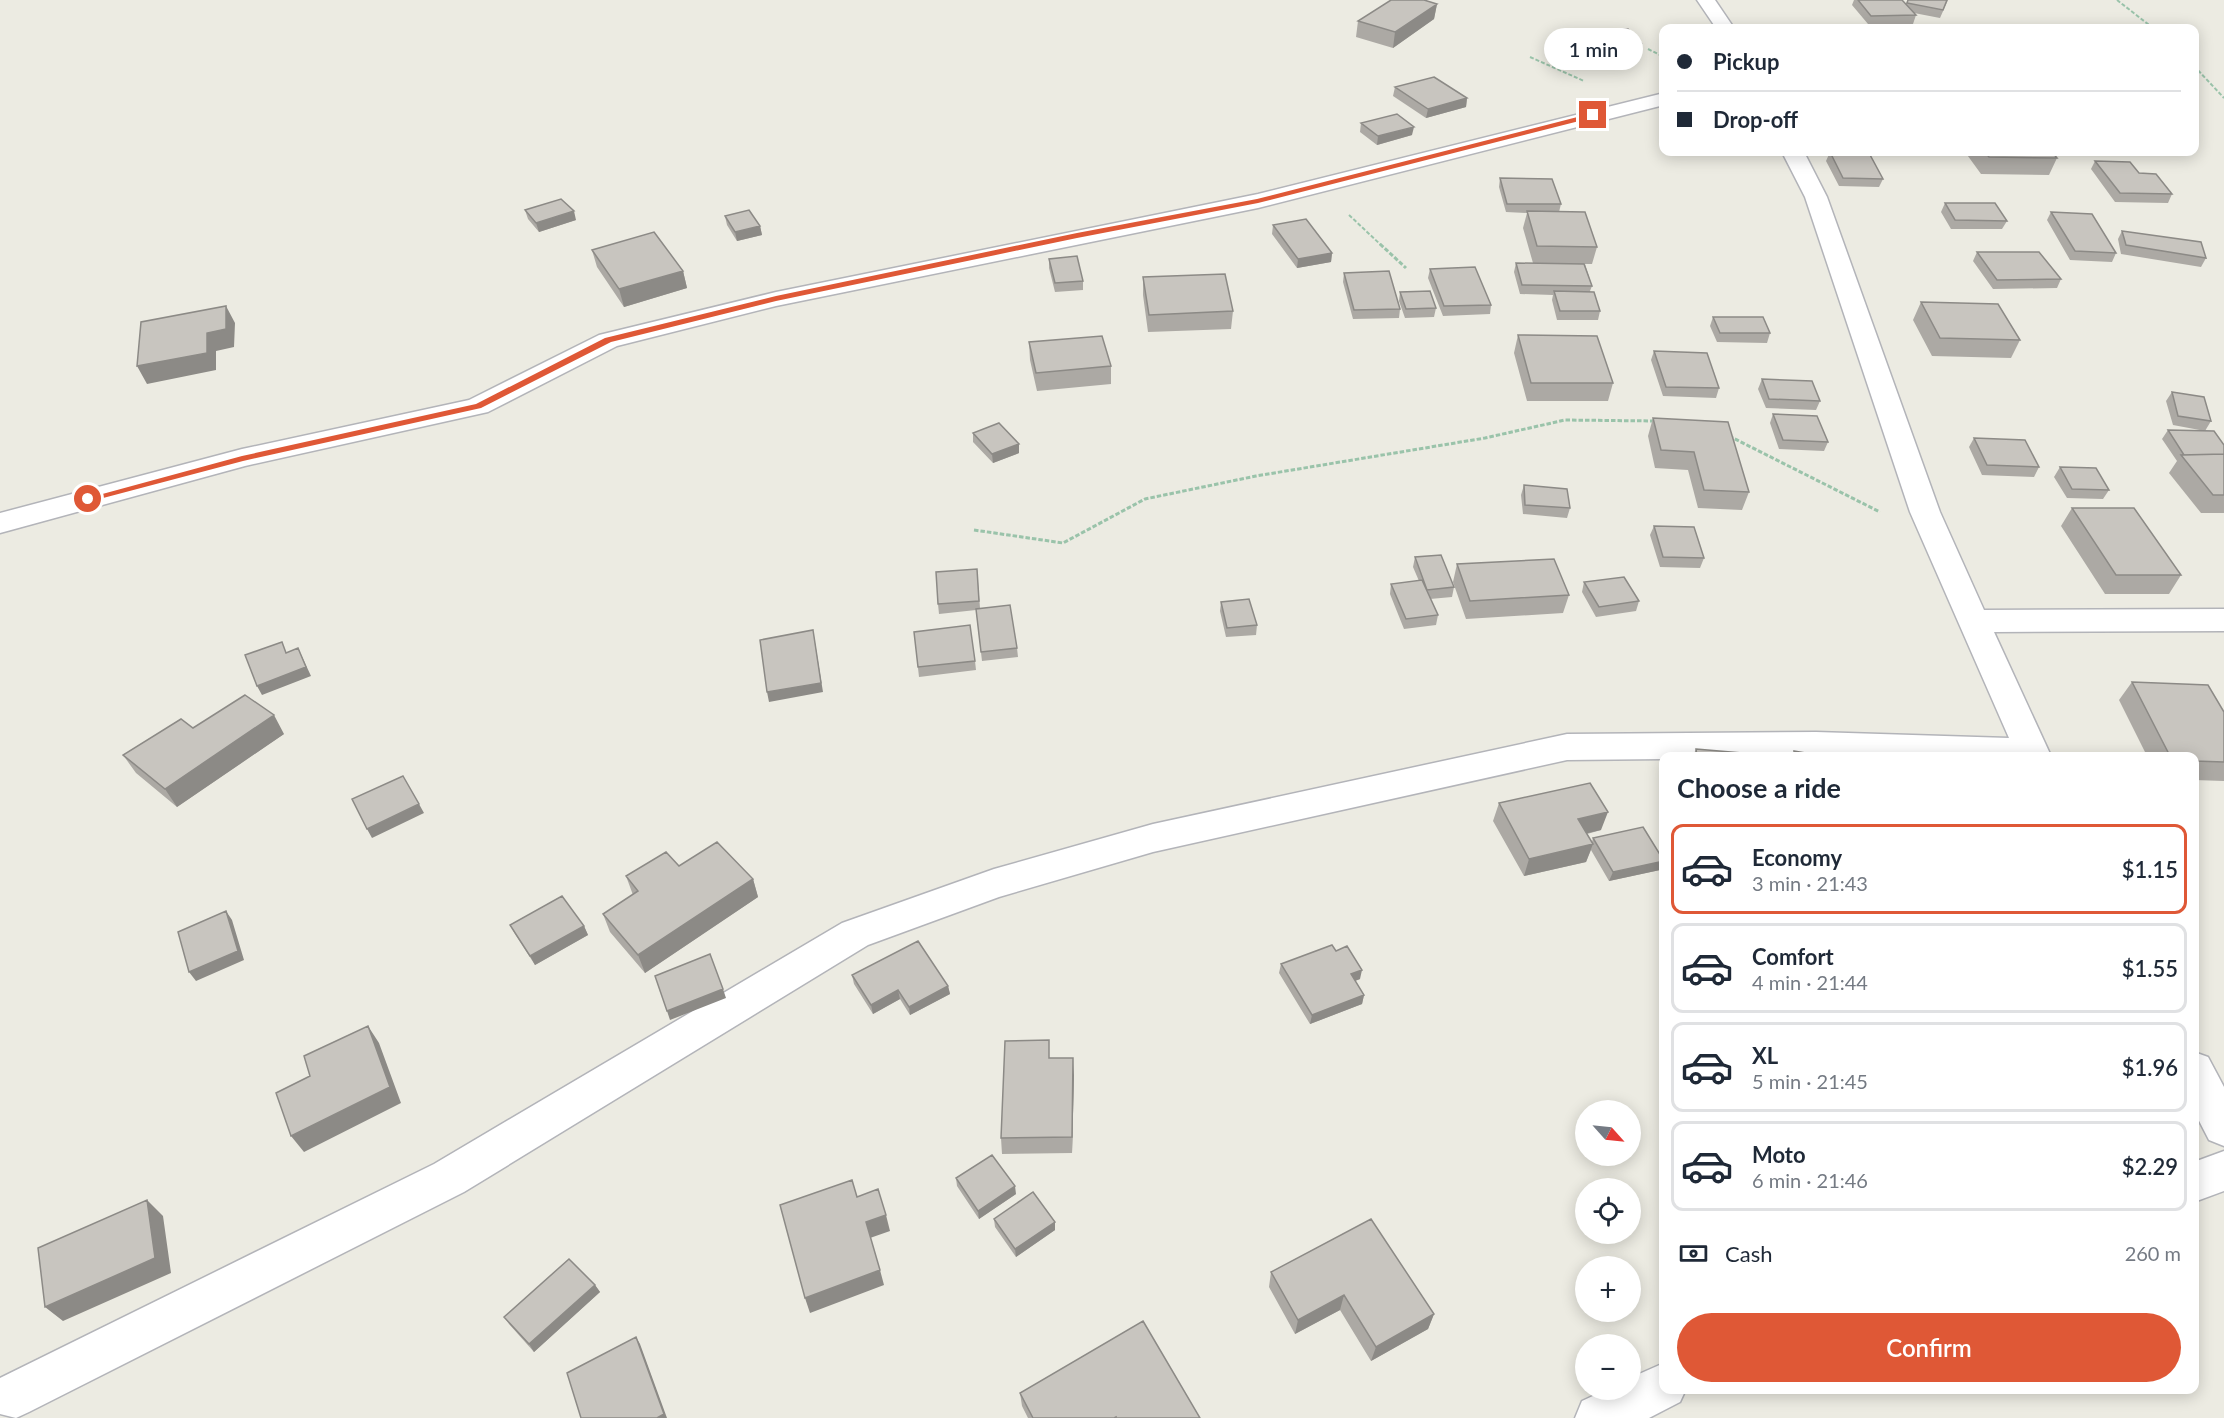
<!DOCTYPE html>
<html lang="en">
<head>
<meta charset="utf-8">
<style>
  body { margin:0; font-family:Lato,sans-serif; background:#f6f6f7; color:#1f2937; height:100vh; display:flex; flex-direction:column; font-size:22px; white-space:nowrap }
  * { box-sizing:border-box; margin:0 }
  p { font-size:20px; color:#747a83 }
  .icon { flex:none; width:33px; height:33px; fill:none; stroke:currentColor; stroke-width:2; stroke-linecap:round; stroke-linejoin:round }
  .map { position:relative; flex:1; overflow:hidden }
  .drawer { position:absolute; left:1659px; top:752px; width:540px; height:642px; display:flex; flex-direction:column; background:#fff; border-radius:12px; box-shadow:0 3px 15px #0003 }
  .drawer>* { flex:none }
  .top-card { position:absolute; left:1659px; top:24px; width:540px; height:132px; border-radius:12px; box-shadow:0 3px 15px #0003; display:grid; align-content:center; height:132px; padding:0 18px; background:#fff }
  .needle { width:39px; rotate:117deg }
  .fabs { position:absolute; left:1575px; top:1100px; display:grid; gap:12px }
  .fabs a { display:grid; place-items:center; width:66px; height:66px; border-radius:50%; background:#fff; box-shadow:0 3px 15px #0003; font-size:30px }
  .end { position:absolute; width:27px; height:27px; margin:-14px; border:8px solid #df5836; background:#fff; box-shadow:0 0 0 3px #fff }
  .from { border-radius:50% }
  .bubble { position:absolute; height:42px; border-radius:21px; background:#fff; box-shadow:0 3px 15px #0003; font-size:20px; font-weight:600; line-height:42px; text-align:center }
  .top-card b { display:flex; align-items:center; gap:21px; height:57px; font-size:22px }
  .top-card b+b { border-top:2px solid #e0e1e3 }
  .top-card i { width:15px; height:15px; background:#1f2937 }
  ul { padding:0; list-style:none }
  li { display:flex; align-items:center; gap:18px; height:90px; margin:0 12px 9px; padding:0 6px; border:3px solid #e0e1e3; border-radius:12px }
  li div { flex:1 }
  li b { display:block; font-size:22px }
  li em { font-style:normal; font-weight:600 }
  li.current { border-color:#df5836 }
  li>.icon { width:54px; height:54px; stroke-width:1.5 }
  h2 { padding:0 18px; font-size:27px; line-height:72px }
  .pay { display:flex; align-items:center; gap:15px; height:66px; padding:0 18px; font-size:22px }
  .pay p { margin-inline-start:auto }
  .primary-button { display:flex; gap:12px; margin-top:auto; padding:12px 18px }
  .primary-button a { flex:1; height:69px; border-radius:36px; background:#df5836; color:#fff; font-size:24px; font-weight:600; line-height:69px; text-align:center }
  .map>svg:first-child { display:block }
  .lines { fill:none; stroke-linecap:round; stroke-linejoin:round }
  .street-casing { stroke:#b3b4b9; stroke-width:3 }
  .path-far1 { stroke:#9ac3aa; stroke-width:2; stroke-dasharray:4 2; stroke-linecap:butt }
  .path { stroke:#9ac3aa; stroke-width:3; stroke-dasharray:4.5 2; stroke-linecap:butt }
  .street { fill:#fff; fill-rule:evenodd }
  .wall { fill:#aca9a4 }
  .shaded-wall { fill:#8c8a86 }
  .building { fill:#c8c5bf; stroke:#8c8a86; stroke-width:1.5 }
  .route { fill:#df5836 }
</style>
</head>
<body>
<div class="map">
<svg width="2224" height="1418" viewBox="0 0 2224 1418">
  <rect width="100%" height="100%" fill="#ecebe2"/>
  <g class="lines">
    <defs>
      <path id="street" d="M 1697,0 L 1715,0 L 1734,28 L 1716,28 Z
        M 1664,93 L 1664,105 L 1258,208 L 776,306 L 617,346 L 488,412 L 245,466 L 0,533 L 0,513 L 242,449 L 469,400 L 599,335 L 776,292 L 1258,194 Z
        M 1782,152 L 1804,152 L 1827,197 L 1940,512 L 1984,610 L 2224,609 L 2224,631 L 1994,632 L 2051,756 L 1664,756 L 1664,759 L 1567,760 L 1153,852 L 999,897 L 868,945 L 464,1192 L 29,1412 L 16,1418 L 0,1414 L 0,1378 L 434,1164 L 842,923 L 994,869 L 1153,824 L 1567,734 L 1816,732 L 2009,738 L 1910,512 L 1805,197 Z
        M 2194,1052 L 2208,1057 L 2224,1087 L 2224,1146 L 2209,1140 L 2194,1111 Z
        M 2224,1151 L 2224,1191 L 2194,1202 L 2194,1162 Z
        M 1664,1363 L 1664,1389 L 1686,1389 L 1680,1402 L 1649,1418 L 1575,1418 L 1582,1401 L 1608,1389 L 1630,1389 L 1630,1378 Z"/>
    </defs>
    <!-- street casing -->
    <use href="#street" class="street-casing"/>
    <!-- path-far1 -->
    <path class="path-far1" d="M 2117,0 L 2153,28
      M 1648,49 L 1664,57
      M 1530,57 L 1584,81
      M 2194,66 L 2224,98
      M 1349,215 L 1381,245"/>
    <!-- path -->
    <path class="path" d="M 1380,244 L 1406,268
      M 1729,436 L 1880,512
      M 974,530 L 1063,543 L 1145,499 L 1256,476 L 1485,438 L 1565,420 L 1656,421"/>
    <!-- street -->
    <use href="#street" class="street"/>
  </g>
  <!-- wall -->
  <path class="wall" d="M 1854,0 L 1902,0 L 1906,4 L 1908,0 L 1948,0 L 1940,18 L 1914,13 L 1916,15 L 1913,24 L 1868,24 L 1852,5 Z
    M 1437,4 L 1434,19 L 1393,48 L 1356,37 L 1358,21 Z
    M 1596,32 L 1641,43 L 1639,51 L 1606,53 L 1594,40 Z
    M 1563,50 L 1598,64 L 1576,69 L 1561,59 Z
    M 1395,87 L 1467,98 L 1466,107 L 1426,118 L 1393,96 Z
    M 1361,123 L 1412,135 L 1377,145 L 1360,132 Z
    M 1830,152 L 1883,179 L 1879,187 L 1839,186 L 1826,161 Z
    M 1965,152 L 2052,152 L 2057,158 L 2049,175 L 1981,174 Z
    M 2095,161 L 2139,173 L 2172,194 L 2168,203 L 2115,202 L 2091,169 Z
    M 1500,178 L 1561,204 L 1559,212 L 1597,247 L 1592,264 L 1585,264 L 1592,286 L 1590,291 L 1600,311 L 1598,320 L 1557,320 L 1552,300 L 1553,295 L 1520,294 L 1514,272 L 1516,263 L 1533,263 L 1523,228 L 1527,213 L 1506,212 L 1499,187 Z
    M 1945,203 L 2007,221 L 2002,229 L 1951,229 L 1941,212 Z
    M 525,210 L 576,220 L 539,232 L 528,219 Z
    M 2051,212 L 2116,253 L 2112,262 L 2070,260 L 2047,220 Z
    M 725,216 L 760,226 L 762,235 L 737,241 L 727,225 Z
    M 1273,225 L 1332,253 L 1331,262 L 1297,268 L 1272,234 Z
    M 2122,231 L 2206,258 L 2201,267 L 2121,254 L 2118,239 Z
    M 592,250 L 683,271 L 687,288 L 624,307 L 597,267 Z
    M 1977,252 L 2061,279 L 2057,288 L 1993,289 L 1973,261 Z
    M 1049,259 L 1083,281 L 1083,290 L 1055,292 L 1049,268 Z
    M 1430,269 L 1491,305 L 1490,314 L 1443,316 L 1428,278 Z
    M 1344,273 L 1400,309 L 1399,318 L 1353,319 L 1343,282 Z
    M 1143,277 L 1233,311 L 1231,329 L 1148,332 L 1143,295 Z
    M 1400,292 L 1436,308 L 1434,317 L 1405,318 L 1399,301 Z
    M 1921,302 L 2020,340 L 2011,358 L 1932,356 L 1913,320 Z
    M 1713,317 L 1770,333 L 1767,343 L 1717,342 L 1710,326 Z
    M 1518,335 L 1613,383 L 1608,401 L 1527,401 L 1514,353 Z
    M 1029,342 L 1111,366 L 1111,384 L 1037,391 L 1030,360 Z
    M 1654,351 L 1719,388 L 1716,398 L 1663,396 L 1651,360 Z
    M 1762,379 L 1820,401 L 1816,410 L 1766,408 L 1758,389 Z
    M 2172,392 L 2211,421 L 2205,431 L 2173,425 L 2166,401 Z
    M 1773,414 L 1828,442 L 1824,451 L 1779,449 L 1770,423 Z
    M 1653,418 L 1749,492 L 1742,510 L 1698,508 L 1688,470 L 1655,468 L 1648,436 Z
    M 2168,430 L 2224,445 L 2224,513 L 2201,513 L 2169,473 L 2177,461 L 2162,439 Z
    M 973,433 L 1019,444 L 1019,453 L 993,463 L 973,442 Z
    M 1974,438 L 2039,467 L 2034,477 L 1982,475 L 1969,447 Z
    M 2060,467 L 2109,490 L 2103,499 L 2067,498 L 2054,477 Z
    M 1524,485 L 1570,508 L 1567,518 L 1523,514 L 1521,495 Z
    M 2072,508 L 2181,575 L 2169,594 L 2105,594 L 2061,526 Z
    M 1654,526 L 1704,558 L 1700,568 L 1660,567 L 1650,535 Z
    M 1415,557 L 1454,587 L 1452,597 L 1430,599 L 1438,615 L 1436,625 L 1404,629 L 1390,594 L 1391,584 L 1419,581 L 1413,567 Z
    M 1457,564 L 1569,595 L 1563,613 L 1466,619 L 1453,582 Z
    M 977,569 L 980,608 L 1017,648 L 1018,657 L 982,661 L 976,610 L 939,614 L 938,604 Z
    M 1584,582 L 1639,601 L 1636,611 L 1596,617 L 1582,592 Z
    M 1221,602 L 1257,625 L 1256,635 L 1226,637 L 1220,611 Z
    M 914,632 L 975,661 L 976,670 L 919,677 Z
    M 2132,682 L 2224,712 L 2224,781 L 2194,780 L 2194,756 L 2147,756 L 2119,700 Z
    M 193,728 L 284,734 L 177,807 L 136,773 L 123,755 Z
    M 1696,749 L 1765,756 L 1693,756 Z
    M 1499,803 L 1601,830 L 1587,834 L 1592,842 L 1593,838 L 1660,870 L 1609,881 L 1591,850 L 1586,862 L 1524,876 L 1493,821 Z
    M 679,866 L 753,879 L 758,897 L 645,973 L 610,932 L 603,914 L 633,895 L 626,876 Z
    M 510,925 L 584,926 L 588,935 L 535,965 L 515,934 Z
    M 1336,951 L 1360,979 L 1355,981 L 1364,995 L 1362,1004 L 1310,1024 L 1279,973 L 1281,964 Z
    M 852,975 L 948,986 L 950,994 L 910,1015 L 900,999 L 873,1014 L 854,984 Z
    M 1050,1058 L 1074,1075 L 1072,1153 L 1002,1154 L 1001,1138 Z
    M 956,1178 L 1016,1194 L 979,1219 L 957,1186 Z
    M 994,1219 L 1055,1230 L 1016,1257 L 995,1227 Z
    M 1271,1272 L 1434,1314 L 1428,1329 L 1371,1361 L 1340,1310 L 1295,1334 L 1269,1287 Z
    M 595,1285 L 600,1292 L 534,1352 L 509,1324 L 504,1317 Z
    M 1020,1393 L 1200,1418 L 1028,1418 L 1022,1406 Z"/>
  <!-- shaded-wall -->
  <path class="shaded-wall" d="M 1437,4 L 1434,19 L 1393,48 L 1395,32 Z
    M 1600,56 L 1598,64 L 1576,69 L 1578,61 Z
    M 1467,98 L 1466,107 L 1426,118 L 1428,109 Z
    M 1414,127 L 1412,135 L 1377,145 L 1378,136 Z
    M 574,211 L 576,220 L 539,232 L 536,223 Z
    M 760,226 L 762,235 L 737,241 L 735,232 Z
    M 1332,253 L 1331,262 L 1297,268 L 1298,259 Z
    M 683,271 L 687,288 L 624,307 L 619,289 Z
    M 226,306 L 235,323 L 234,347 L 216,351 L 216,370 L 147,384 L 137,366 L 207,333 Z
    M 1019,444 L 1019,453 L 993,463 L 992,454 Z
    M 813,630 L 823,692 L 769,702 L 767,692 Z
    M 298,648 L 311,676 L 262,695 L 257,686 Z
    M 274,715 L 284,734 L 177,807 L 165,789 Z
    M 419,804 L 424,813 L 372,838 L 367,829 Z
    M 1608,812 L 1601,830 L 1571,837 L 1578,819 Z
    M 1593,844 L 1586,862 L 1524,876 L 1529,859 Z
    M 1664,861 L 1660,870 L 1609,881 L 1613,872 Z
    M 753,879 L 758,897 L 645,973 L 638,955 Z
    M 226,911 L 232,920 L 244,960 L 196,981 L 189,972 Z
    M 584,926 L 588,935 L 535,965 L 530,956 Z
    M 1362,970 L 1360,979 L 1349,983 L 1351,974 Z
    M 948,986 L 950,994 L 910,1015 L 909,1007 Z
    M 723,989 L 726,998 L 670,1020 L 667,1011 Z
    M 898,990 L 900,999 L 873,1014 L 871,1005 Z
    M 1364,995 L 1362,1004 L 1310,1024 L 1312,1015 Z
    M 368,1026 L 379,1043 L 401,1103 L 304,1152 L 291,1136 Z
    M 1073,1058 L 1074,1075 L 1072,1153 L 1072,1137 Z
    M 1015,1186 L 1016,1194 L 979,1219 L 978,1211 Z
    M 147,1200 L 163,1216 L 171,1273 L 63,1321 L 45,1307 Z
    M 886,1215 L 890,1231 L 870,1238 L 866,1222 Z
    M 1055,1222 L 1055,1230 L 1016,1257 L 1015,1249 Z
    M 880,1270 L 884,1285 L 810,1313 L 805,1298 Z
    M 595,1285 L 600,1292 L 534,1352 L 529,1344 Z
    M 1344,1295 L 1340,1310 L 1295,1334 L 1298,1320 Z
    M 1434,1314 L 1428,1329 L 1371,1361 L 1376,1347 Z
    M 636,1337 L 640,1344 L 667,1418 L 657,1418 Z"/>
  <!-- building -->
  <path class="building" d="M 1391,0 L 1424,0 L 1437,4 L 1395,32 L 1358,21 Z
    M 1858,0 L 1902,0 L 1916,15 L 1871,16 Z
    M 1908,0 L 1947,0 L 1943,10 L 1907,3 Z
    M 1628,29 L 1641,43 L 1608,45 L 1596,32 Z
    M 1585,46 L 1600,56 L 1578,61 L 1563,50 Z
    M 1434,77 L 1467,98 L 1428,109 L 1395,87 Z
    M 1397,114 L 1414,127 L 1378,136 L 1361,123 Z
    M 1830,152 L 1869,153 L 1883,179 L 1843,178 Z
    M 1985,152 L 2052,152 L 2057,158 L 1989,157 Z
    M 2095,161 L 2130,162 L 2139,173 L 2156,174 L 2172,194 L 2120,193 Z
    M 1500,178 L 1552,179 L 1561,204 L 1507,204 Z
    M 561,199 L 574,211 L 536,223 L 525,210 Z
    M 1945,203 L 1995,203 L 2007,221 L 1955,220 Z
    M 749,210 L 760,226 L 735,232 L 725,216 Z
    M 1527,211 L 1585,212 L 1597,247 L 1537,246 Z
    M 2051,212 L 2092,214 L 2116,253 L 2075,251 Z
    M 1306,219 L 1332,253 L 1298,259 L 1273,225 Z
    M 2122,231 L 2201,242 L 2206,258 L 2126,245 Z
    M 654,232 L 683,271 L 619,289 L 592,250 Z
    M 1977,252 L 2039,252 L 2061,279 L 1997,280 Z
    M 1077,256 L 1083,281 L 1055,283 L 1049,259 Z
    M 1516,263 L 1584,264 L 1592,286 L 1522,285 Z
    M 1475,267 L 1491,305 L 1444,306 L 1430,269 Z
    M 1389,271 L 1400,309 L 1354,310 L 1344,273 Z
    M 1225,274 L 1233,311 L 1149,315 L 1143,277 Z
    M 1430,291 L 1436,308 L 1406,309 L 1400,292 Z
    M 1554,291 L 1594,292 L 1600,311 L 1560,311 Z
    M 1921,302 L 1998,304 L 2020,340 L 1940,338 Z
    M 226,306 L 226,329 L 207,333 L 207,353 L 137,366 L 141,322 Z
    M 1713,317 L 1763,317 L 1770,333 L 1720,333 Z
    M 1518,335 L 1597,336 L 1613,383 L 1531,383 Z
    M 1102,336 L 1111,366 L 1036,373 L 1029,342 Z
    M 1654,351 L 1707,353 L 1719,388 L 1666,387 Z
    M 1762,379 L 1812,381 L 1820,401 L 1769,399 Z
    M 2172,392 L 2204,397 L 2211,421 L 2178,416 Z
    M 1773,414 L 1817,416 L 1828,442 L 1783,440 Z
    M 1653,418 L 1728,422 L 1749,492 L 1704,490 L 1694,452 L 1661,450 Z
    M 999,423 L 1019,444 L 992,454 L 973,433 Z
    M 2168,430 L 2214,431 L 2224,445 L 2224,454 L 2184,455 Z
    M 1974,438 L 2025,440 L 2039,467 L 1987,465 Z
    M 2224,454 L 2224,495 L 2213,495 L 2181,455 Z
    M 2060,467 L 2096,468 L 2109,490 L 2072,489 Z
    M 1524,485 L 1567,489 L 1570,508 L 1525,505 Z
    M 2072,508 L 2134,508 L 2181,575 L 2116,575 Z
    M 1654,526 L 1694,527 L 1704,558 L 1663,557 Z
    M 1441,555 L 1454,587 L 1427,590 L 1415,557 Z
    M 1554,559 L 1569,595 L 1470,601 L 1457,564 Z
    M 977,569 L 979,601 L 938,604 L 936,572 Z
    M 1624,577 L 1639,601 L 1599,607 L 1584,582 Z
    M 1422,580 L 1438,615 L 1406,619 L 1391,584 Z
    M 1249,599 L 1257,625 L 1227,628 L 1221,602 Z
    M 1010,605 L 1017,648 L 981,652 L 976,609 Z
    M 970,625 L 975,661 L 918,667 L 914,632 Z
    M 813,630 L 821,683 L 767,692 L 760,640 Z
    M 282,642 L 286,653 L 298,648 L 306,667 L 257,686 L 245,655 Z
    M 2132,682 L 2208,685 L 2224,712 L 2224,762 L 2194,761 L 2194,756 L 2170,756 Z
    M 245,695 L 274,715 L 165,789 L 123,755 L 181,719 L 193,728 Z
    M 1696,749 L 1765,755 L 1765,756 L 1697,756 Z
    M 1794,751 L 1823,756 L 1794,756 Z
    M 403,776 L 419,804 L 367,829 L 352,799 Z
    M 1590,783 L 1608,812 L 1578,819 L 1593,844 L 1529,859 L 1499,803 Z
    M 1643,827 L 1664,861 L 1613,872 L 1593,838 Z
    M 717,842 L 753,879 L 638,955 L 603,914 L 638,891 L 626,876 L 666,852 L 679,866 Z
    M 562,896 L 584,926 L 530,956 L 510,925 Z
    M 226,911 L 238,951 L 189,972 L 178,932 Z
    M 918,941 L 948,986 L 909,1007 L 898,990 L 871,1005 L 852,975 Z
    M 1332,945 L 1336,951 L 1347,946 L 1362,970 L 1351,974 L 1364,995 L 1312,1015 L 1281,964 Z
    M 710,954 L 723,989 L 667,1011 L 655,976 Z
    M 368,1026 L 390,1087 L 291,1136 L 276,1093 L 310,1076 L 304,1056 Z
    M 1049,1040 L 1049,1058 L 1073,1058 L 1072,1137 L 1001,1138 L 1005,1041 Z
    M 992,1155 L 1015,1186 L 978,1211 L 956,1178 Z
    M 852,1180 L 857,1197 L 878,1189 L 886,1215 L 866,1222 L 880,1270 L 805,1298 L 780,1205 Z
    M 1033,1192 L 1055,1222 L 1015,1249 L 994,1219 Z
    M 147,1200 L 155,1258 L 45,1307 L 38,1248 Z
    M 1371,1219 L 1434,1314 L 1376,1347 L 1344,1295 L 1298,1320 L 1271,1272 Z
    M 569,1259 L 595,1285 L 529,1344 L 504,1317 Z
    M 1143,1321 L 1200,1418 L 1116,1418 L 1116,1417 L 1114,1418 L 1033,1418 L 1020,1393 Z
    M 636,1337 L 664,1414 L 657,1418 L 581,1418 L 567,1373 Z"/>
  <!-- route -->
  <path class="route" d="M 1593,113 L 1595,117 L 1258,203 L 1077,238 L 776,301 L 611,342 L 481,408 L 243,461 L 88,502 L 84,499 L 242,456 L 476,404 L 605,338 L 776,296 L 1077,233 L 1257,199 Z"/>
</svg>
<div class="fabs">
<a><svg class="needle" viewBox="-14 -14 28 28"><path d="M0-13l5 13h-10z" fill="#e53935"/><path d="M0 13l5-13h-10z" fill="#747a83"/></svg></a>
<a><svg class="icon" aria-label="locate" viewBox="0 0 24 24"><circle cx="12" cy="12" r="6"/><path d="M12 2v4M12 18v4M2 12h4M18 12h4"/></svg></a>
<a>+</a>
<a>−</a>
</div>
<i class="end from" style="left:88px;top:499px"></i>
<i class="end" style="left:1593px;top:115px"></i>
<div class="bubble" style="left:1544px;top:28px;width:99px">1 min</div>
<div class="top-card">
<b><i class="from"></i>Pickup</b>
<b><i></i>Drop-off</b>
</div>
<section class="drawer">
<h2>Choose a ride</h2>
<ul>
<li class="current"><svg class="icon" aria-label="car" viewBox="0 0 24 24"><path d="M5 17H2v-5l4-1 3-4h7l3 4 3 1v5h-3M9 17h6M6 11h13"/><circle cx="7" cy="17" r="2"/><circle cx="17" cy="17" r="2"/></svg><div><b>Economy</b><p>3 min · 21:43</p></div><em>$1.15</em></li>
<li><svg class="icon" aria-label="car" viewBox="0 0 24 24"><path d="M5 17H2v-5l4-1 3-4h7l3 4 3 1v5h-3M9 17h6M6 11h13"/><circle cx="7" cy="17" r="2"/><circle cx="17" cy="17" r="2"/></svg><div><b>Comfort</b><p>4 min · 21:44</p></div><em>$1.55</em></li>
<li><svg class="icon" aria-label="car" viewBox="0 0 24 24"><path d="M5 17H2v-5l4-1 3-4h7l3 4 3 1v5h-3M9 17h6M6 11h13"/><circle cx="7" cy="17" r="2"/><circle cx="17" cy="17" r="2"/></svg><div><b>XL</b><p>5 min · 21:45</p></div><em>$1.96</em></li>
<li><svg class="icon" aria-label="car" viewBox="0 0 24 24"><path d="M5 17H2v-5l4-1 3-4h7l3 4 3 1v5h-3M9 17h6M6 11h13"/><circle cx="7" cy="17" r="2"/><circle cx="17" cy="17" r="2"/></svg><div><b>Moto</b><p>6 min · 21:46</p></div><em>$2.29</em></li>
</ul>
<div class="pay"><svg class="icon" aria-label="cash" viewBox="0 0 24 24"><path d="M3 7h18v10H3z"/><circle cx="12" cy="12" r="2"/></svg>Cash<p>260 m</p></div>
<div class="primary-button"><a>Confirm</a></div>
</section>
</div>
</body>
</html>
